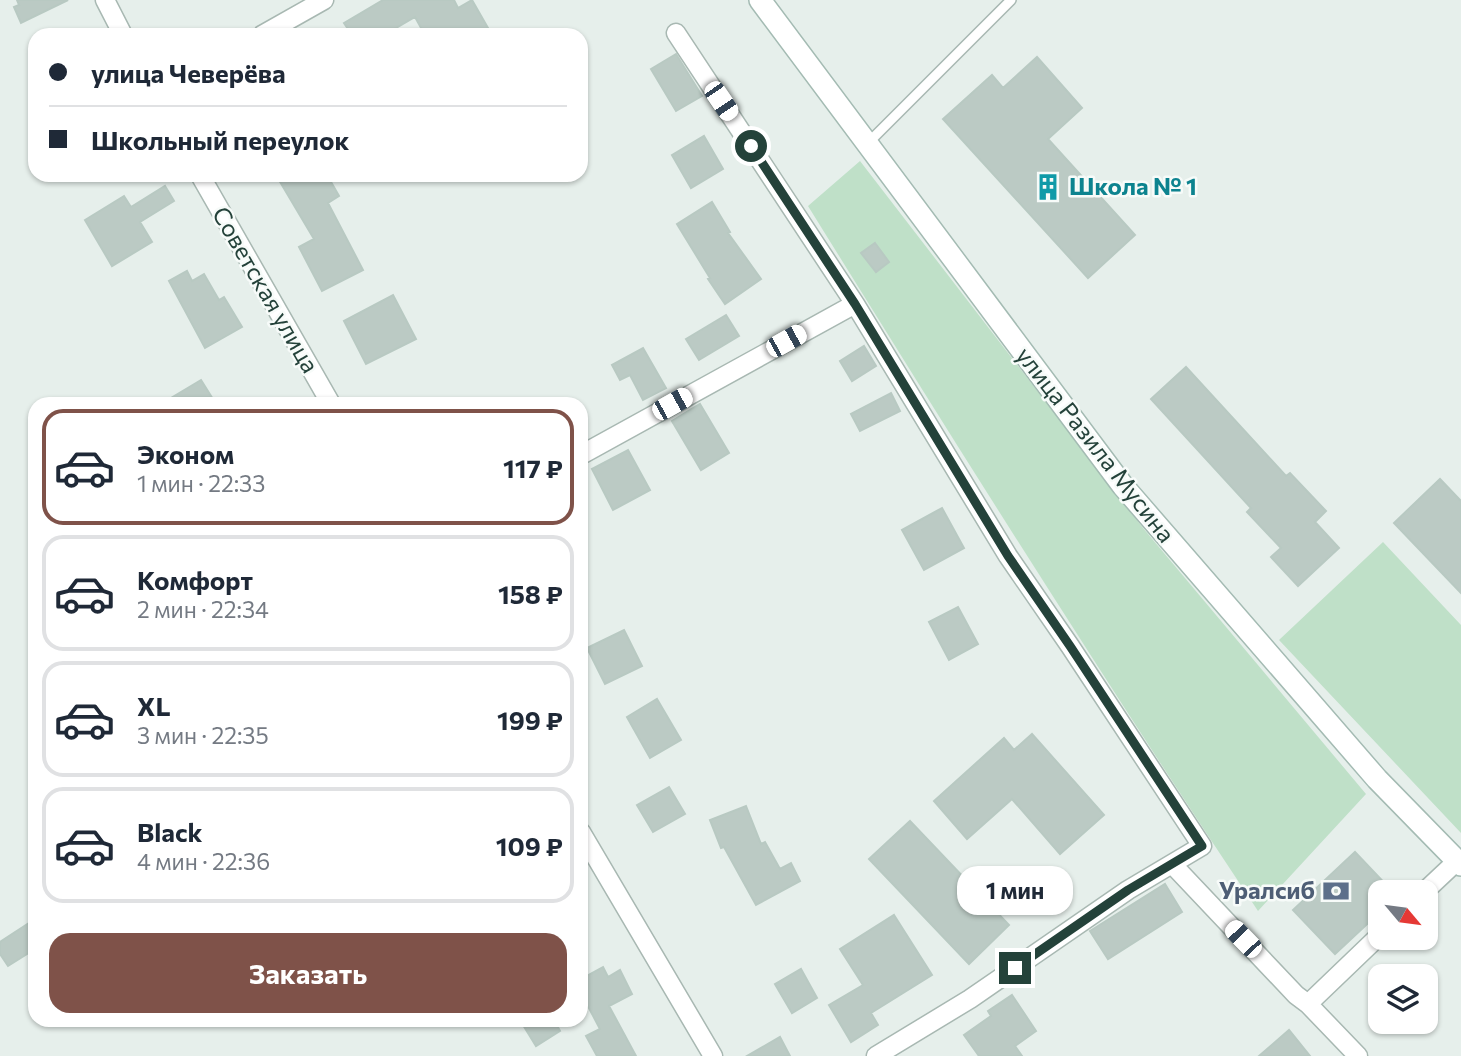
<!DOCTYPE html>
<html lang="ru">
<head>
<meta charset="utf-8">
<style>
  body { margin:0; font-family:Commissioner,sans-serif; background:#f6f6f7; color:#1f2937; height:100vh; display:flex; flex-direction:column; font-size:26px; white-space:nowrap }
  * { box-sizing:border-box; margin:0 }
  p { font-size:23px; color:#747a83 }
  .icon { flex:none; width:38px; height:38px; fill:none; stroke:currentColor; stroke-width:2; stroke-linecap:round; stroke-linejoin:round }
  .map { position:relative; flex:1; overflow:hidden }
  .sheet { position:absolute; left:28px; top:397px; width:560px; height:630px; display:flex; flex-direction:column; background:#fff; border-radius:21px; box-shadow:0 2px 5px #0004 }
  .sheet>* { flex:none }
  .top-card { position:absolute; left:28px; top:28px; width:560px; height:154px; border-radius:21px; box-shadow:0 2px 5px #0004; display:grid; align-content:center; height:154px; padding:0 21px; background:#fff }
  .needle { width:46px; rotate:119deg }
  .buttons { position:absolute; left:1368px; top:880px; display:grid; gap:14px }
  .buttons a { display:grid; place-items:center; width:70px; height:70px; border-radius:14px; background:#fff; box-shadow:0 2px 5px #0004; font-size:35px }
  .end { position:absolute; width:32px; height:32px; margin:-16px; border:9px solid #24423a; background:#fff; box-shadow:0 0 0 4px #fff }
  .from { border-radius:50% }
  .bubble { position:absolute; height:49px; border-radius:21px; background:#fff; box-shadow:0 2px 5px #0004; font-size:23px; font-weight:700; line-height:49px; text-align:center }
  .car { position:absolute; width:21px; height:42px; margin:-21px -10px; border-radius:9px; box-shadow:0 0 5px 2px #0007; background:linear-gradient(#fff 24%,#345 0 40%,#fff 0 76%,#345 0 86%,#fff 0) }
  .top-card b { display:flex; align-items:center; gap:24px; height:66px; font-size:26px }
  .top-card b+b { border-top:2px solid #e0e1e3 }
  .top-card i { width:18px; height:18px; background:#1f2937 }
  ul { padding:12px 0 0; list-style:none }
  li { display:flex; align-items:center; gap:21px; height:116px; margin:0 14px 10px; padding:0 7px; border:4px solid #e0e1e3; border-radius:21px }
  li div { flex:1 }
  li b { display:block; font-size:26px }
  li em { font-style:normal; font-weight:700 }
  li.current { border-color:#7f5249 }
  li>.icon { width:63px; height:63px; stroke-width:1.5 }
  .cta { display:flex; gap:14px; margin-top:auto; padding:14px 21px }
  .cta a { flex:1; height:80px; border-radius:21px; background:#7f5249; color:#fff; font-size:28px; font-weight:700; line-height:80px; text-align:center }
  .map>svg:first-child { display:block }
  .green { fill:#bfe0c8 }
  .building { fill:#bbcac4; stroke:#b8c9c2; stroke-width:2 }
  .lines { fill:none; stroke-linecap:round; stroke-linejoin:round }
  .lane-casing { stroke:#a8b8b2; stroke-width:12 }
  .street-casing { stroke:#a8b8b2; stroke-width:21 }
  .secondary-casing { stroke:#a4bbb3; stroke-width:24 }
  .lane { stroke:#fff; stroke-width:9 }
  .street { stroke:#fff; stroke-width:18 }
  .secondary { stroke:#fff; stroke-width:21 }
  .route { stroke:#24423a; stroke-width:9 }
  .labels { text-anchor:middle; stroke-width:5; stroke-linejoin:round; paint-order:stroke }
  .culture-label { font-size:24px; font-weight:bold; fill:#0d838f; stroke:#f7fbf9; text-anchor:start }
  .street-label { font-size:24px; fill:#24423a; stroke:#f7fbf9 }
  .service-label { font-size:24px; font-weight:bold; fill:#4e5e75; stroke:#f7fbf9; text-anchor:end }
</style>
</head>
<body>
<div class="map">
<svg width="1461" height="1056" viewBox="0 0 1461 1056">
  <rect width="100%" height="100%" fill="#e6efeb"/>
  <!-- green -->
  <path class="green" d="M 860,161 L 1143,528 L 1366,794 L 1258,911 C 1103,679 955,443 808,206 Z
    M 1383,542 L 1461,625 L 1461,833 L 1279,640 Z"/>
  <!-- building -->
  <path class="building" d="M 17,0 L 68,0 L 21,23 L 14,7 L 19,5 Z
    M 383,0 L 454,0 L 458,8 L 472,0 L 492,35 L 425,35 L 415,17 L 384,35 L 352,35 L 344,23 Z
    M 676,54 L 702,96 L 676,111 L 651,69 Z
    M 1037,57 L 1082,108 L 1048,139 L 1135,235 L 1088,278 L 943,119 L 992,75 L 1003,88 Z
    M 704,136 L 723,169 L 691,188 L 672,155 Z
    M 276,175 L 327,175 L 339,196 L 328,203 L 363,270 L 322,291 L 299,247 L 314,239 Z
    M 165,186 L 174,201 L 140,222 L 152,242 L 112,266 L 85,220 L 124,196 L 131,207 Z
    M 712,202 L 730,232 L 728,233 L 761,279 L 725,304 L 708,279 L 710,278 L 677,224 Z
    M 875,243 L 889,262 L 876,272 L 861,253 Z
    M 187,271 L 192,281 L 204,274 L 219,300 L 224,297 L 242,327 L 205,348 L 169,281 Z
    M 393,295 L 416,339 L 366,364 L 344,321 Z
    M 726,315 L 739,336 L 699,360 L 686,339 Z
    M 864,346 L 876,366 L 852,381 L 840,361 Z
    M 643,348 L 666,388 L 643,400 L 630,375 L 620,380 L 612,365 Z
    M 1186,367 L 1286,476 L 1290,473 L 1326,511 L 1315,522 L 1339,548 L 1298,586 L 1271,557 L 1281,548 L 1247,512 L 1251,508 L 1151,399 Z
    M 201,380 L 216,404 L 161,404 Z
    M 891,393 L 900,411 L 860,431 L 851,414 Z
    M 700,404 L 729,453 L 701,470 L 672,421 Z
    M 628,450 L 650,490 L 613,510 L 592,469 Z
    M 1440,479 L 1461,501 L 1461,593 L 1394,523 Z
    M 942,508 L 964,548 L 924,570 L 902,530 Z
    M 958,607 L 978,644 L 949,660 L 929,622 Z
    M 624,630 L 642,666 L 605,684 L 587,648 Z
    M 657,699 L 681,740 L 650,758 L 627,717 Z
    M 1032,734 L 1104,815 L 1060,854 L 1012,799 L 967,839 L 934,801 L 1004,738 L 1014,750 Z
    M 669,787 L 685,814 L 653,832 L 637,805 Z
    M 746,806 L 761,844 L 765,842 L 780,869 L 791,863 L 800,881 L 756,905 L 724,847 L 721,848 L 710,820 Z
    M 910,821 L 1009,925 L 969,964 L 869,859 Z
    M 1355,852 L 1393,892 L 1381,892 L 1381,911 L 1335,954 L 1293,910 Z
    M 1165,884 L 1182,912 L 1108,959 L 1090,931 Z
    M 894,915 L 932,975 L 871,1013 L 878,1025 L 851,1042 L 829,1005 L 863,985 L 840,949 Z
    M 35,919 L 35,949 L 8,966 L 0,954 L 0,942 Z
    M 603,967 L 608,977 L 620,970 L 632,994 L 609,1006 L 636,1056 L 597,1056 L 586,1036 L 600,1029 L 581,993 L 581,979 Z
    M 801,969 L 817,998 L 792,1013 L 775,984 Z
    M 1012,995 L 1036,1031 L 1015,1046 L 1022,1056 L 979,1056 L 964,1035 L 991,1016 L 988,1011 Z
    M 520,1020 L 554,1020 L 560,1031 L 536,1046 Z
    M 1289,1030 L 1310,1056 L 1259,1056 Z
    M 780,1037 L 790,1056 L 747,1056 Z"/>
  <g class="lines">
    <defs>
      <path id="lane" d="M 868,143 L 1011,0"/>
      <path id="street" d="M 105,0 L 123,35
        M 676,33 L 855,304 L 1008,556 L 1070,646 L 1202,846 L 1128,890 L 970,999 L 876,1056
        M 262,35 L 324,0
        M 200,175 L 331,404
        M 581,455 L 855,304
        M 581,832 L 713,1056
        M 1172,864 L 1296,995 L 1308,1004 L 1358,1056
        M 1424,892 L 1457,861
        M 1308,1004 L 1381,934"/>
      <path id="secondary" d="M 760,0 L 1123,486 L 1377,779 L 1461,865"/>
    </defs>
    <!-- lane casing -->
    <use href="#lane" class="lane-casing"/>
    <!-- street casing -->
    <use href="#street" class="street-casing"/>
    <!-- secondary casing -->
    <use href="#secondary" class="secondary-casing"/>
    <!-- lane -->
    <use href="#lane" class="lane"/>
    <!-- street -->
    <use href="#street" class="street"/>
    <!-- secondary -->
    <use href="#secondary" class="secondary"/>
  </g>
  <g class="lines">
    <!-- route -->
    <path class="route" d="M 751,146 L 855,304 L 1008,556 L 1070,646 L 1202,846 L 1128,890 L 1015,968"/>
  </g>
  <!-- icons -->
  <defs>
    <symbol id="building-bare" viewBox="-9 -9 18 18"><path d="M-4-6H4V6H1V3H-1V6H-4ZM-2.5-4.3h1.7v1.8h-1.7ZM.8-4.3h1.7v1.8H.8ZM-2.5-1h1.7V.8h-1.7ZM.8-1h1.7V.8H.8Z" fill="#0f9aa8" stroke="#f7fbf9" stroke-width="2.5" paint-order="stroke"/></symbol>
    <symbol id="bank-bare" viewBox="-9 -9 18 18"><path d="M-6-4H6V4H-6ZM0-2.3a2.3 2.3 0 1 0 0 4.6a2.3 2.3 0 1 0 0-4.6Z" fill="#5c6f8a" stroke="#f7fbf9" stroke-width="2.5" paint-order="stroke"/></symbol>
  </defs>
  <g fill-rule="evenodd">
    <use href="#building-bare" x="1029" y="168" width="38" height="38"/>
    <use href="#bank-bare" x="1317" y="872" width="38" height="38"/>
  </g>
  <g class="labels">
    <!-- culture labels -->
    <g class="culture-label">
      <text x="1069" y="195">Школа № 1</text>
    </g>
    <!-- street labels -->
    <g class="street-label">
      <text transform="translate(265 290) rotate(60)" y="8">Советская улица</text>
      <text transform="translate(1095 445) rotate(52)" y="8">улица Разила Мусина</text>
    </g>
    <!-- service labels -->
    <g class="service-label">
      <text x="1315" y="899">Уралсиб</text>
    </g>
  </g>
</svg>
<div class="buttons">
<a><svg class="needle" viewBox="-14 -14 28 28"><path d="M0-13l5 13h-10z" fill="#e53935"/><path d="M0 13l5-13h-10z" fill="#747a83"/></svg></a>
<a><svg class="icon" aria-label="layers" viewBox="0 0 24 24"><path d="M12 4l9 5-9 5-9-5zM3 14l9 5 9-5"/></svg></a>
</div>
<i class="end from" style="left:751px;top:146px"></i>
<i class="end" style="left:1015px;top:968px"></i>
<div class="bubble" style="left:957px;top:866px;width:116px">1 мин</div>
<i class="car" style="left:721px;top:101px;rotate:146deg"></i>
<i class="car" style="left:786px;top:341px;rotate:61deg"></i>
<i class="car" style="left:672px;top:404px;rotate:61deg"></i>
<i class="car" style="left:1243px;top:939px;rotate:316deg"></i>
<div class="top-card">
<b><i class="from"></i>улица Чеверёва</b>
<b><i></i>Школьный переулок</b>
</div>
<section class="sheet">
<ul>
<li class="current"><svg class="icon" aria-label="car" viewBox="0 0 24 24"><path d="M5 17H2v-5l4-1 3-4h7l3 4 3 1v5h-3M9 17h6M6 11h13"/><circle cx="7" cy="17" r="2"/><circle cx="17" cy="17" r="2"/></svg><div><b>Эконом</b><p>1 мин · 22:33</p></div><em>117 ₽</em></li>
<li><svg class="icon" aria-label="car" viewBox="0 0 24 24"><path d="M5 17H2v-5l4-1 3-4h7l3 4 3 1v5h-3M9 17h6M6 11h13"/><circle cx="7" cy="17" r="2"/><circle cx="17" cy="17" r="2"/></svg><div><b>Комфорт</b><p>2 мин · 22:34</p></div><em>158 ₽</em></li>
<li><svg class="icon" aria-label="car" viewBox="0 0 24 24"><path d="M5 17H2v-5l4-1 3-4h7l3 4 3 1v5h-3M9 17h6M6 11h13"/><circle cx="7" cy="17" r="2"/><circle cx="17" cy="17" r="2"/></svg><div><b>XL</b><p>3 мин · 22:35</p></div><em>199 ₽</em></li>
<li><svg class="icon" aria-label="car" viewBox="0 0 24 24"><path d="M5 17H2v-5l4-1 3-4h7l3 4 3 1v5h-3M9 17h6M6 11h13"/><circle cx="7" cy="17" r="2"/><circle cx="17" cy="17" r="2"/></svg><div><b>Black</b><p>4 мин · 22:36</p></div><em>109 ₽</em></li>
</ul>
<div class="cta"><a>Заказать</a></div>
</section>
</div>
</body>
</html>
